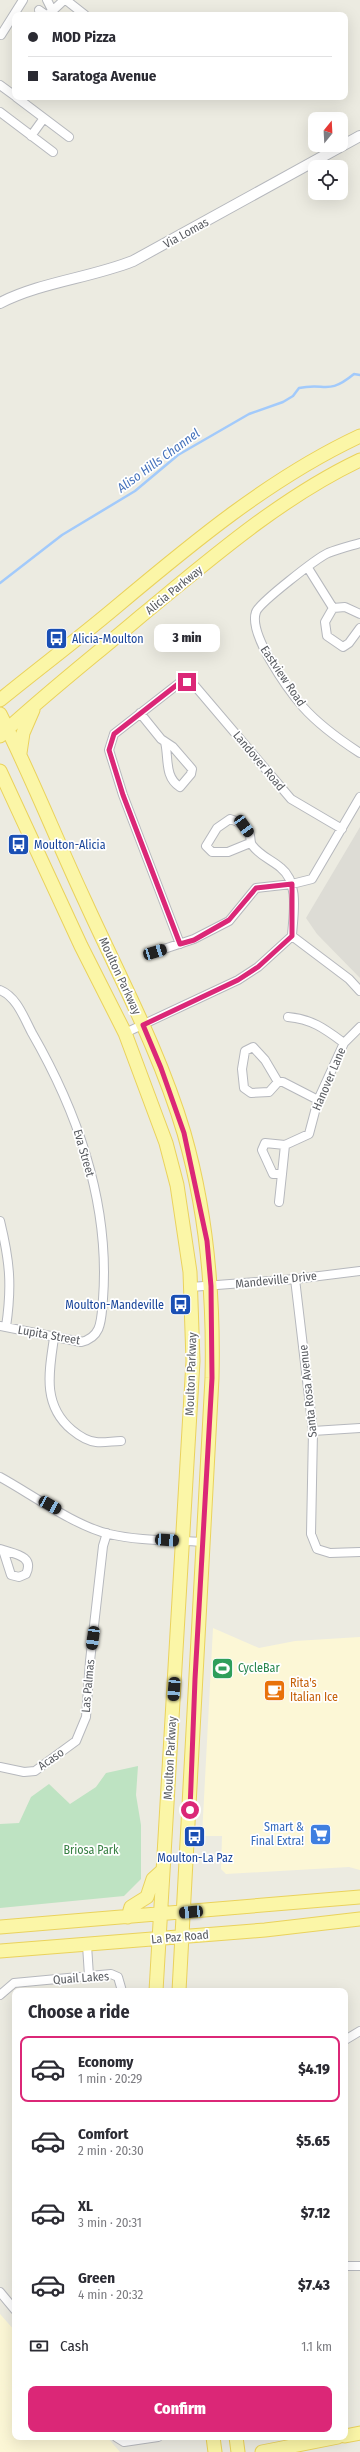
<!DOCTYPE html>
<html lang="en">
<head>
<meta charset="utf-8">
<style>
  body { margin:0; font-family:"Fira Sans Condensed",sans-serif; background:#f2f2f3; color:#2b2b33; height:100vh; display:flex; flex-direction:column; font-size:15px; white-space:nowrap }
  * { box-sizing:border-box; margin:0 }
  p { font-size:13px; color:#7c7c81 }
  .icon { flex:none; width:22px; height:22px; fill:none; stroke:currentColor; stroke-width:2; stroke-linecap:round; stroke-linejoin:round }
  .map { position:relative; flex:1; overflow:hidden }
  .sheet { position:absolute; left:12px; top:1988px; width:336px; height:452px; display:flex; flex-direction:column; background:#fff; border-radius:8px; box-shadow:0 4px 16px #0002 }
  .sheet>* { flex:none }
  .top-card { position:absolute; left:12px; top:12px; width:336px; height:88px; border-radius:8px; box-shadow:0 4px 16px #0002; display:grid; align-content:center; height:88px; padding:0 16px; background:#fff }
  .needle { width:26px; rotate:18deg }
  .tools { position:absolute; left:308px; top:112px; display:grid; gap:8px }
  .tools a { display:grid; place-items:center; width:40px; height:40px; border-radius:8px; background:#fff; box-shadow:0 4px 16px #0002; font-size:20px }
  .end { position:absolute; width:18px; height:18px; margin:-9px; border:5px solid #db2777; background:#fff; box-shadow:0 0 0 2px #fff }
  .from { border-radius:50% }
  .bubble { position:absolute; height:28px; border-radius:8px; background:#fff; box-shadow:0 4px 16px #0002; font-size:13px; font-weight:800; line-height:28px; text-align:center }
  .car { position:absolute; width:12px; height:24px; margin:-12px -6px; border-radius:5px; box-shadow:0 0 3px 1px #0007; background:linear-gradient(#222 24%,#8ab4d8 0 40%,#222 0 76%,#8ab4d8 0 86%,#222 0) }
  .top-card b { display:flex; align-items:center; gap:14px; height:38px; font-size:15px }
  .top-card b+b { border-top:1px solid #e1e1e2 }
  .top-card i { width:10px; height:10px; background:#2b2b33 }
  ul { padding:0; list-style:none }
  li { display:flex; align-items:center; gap:12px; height:66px; margin:0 8px 6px; padding:0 8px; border:2px solid transparent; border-radius:8px }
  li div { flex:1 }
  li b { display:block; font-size:15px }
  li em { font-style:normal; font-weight:800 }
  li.active { border-color:#db2777 }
  li>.icon { width:36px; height:36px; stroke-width:1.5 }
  h2 { padding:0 16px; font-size:18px; line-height:48px }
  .pay { display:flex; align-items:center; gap:10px; height:44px; padding:0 16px; font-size:15px }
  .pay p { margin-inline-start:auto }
  .primary-button { display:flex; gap:8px; margin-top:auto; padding:8px 16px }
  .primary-button a { flex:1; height:46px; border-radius:8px; background:#db2777; color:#fff; font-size:16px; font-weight:800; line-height:46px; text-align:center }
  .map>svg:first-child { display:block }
  .commercial { fill:#fcf7d6 }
  .industrial { fill:#dddcd5 }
  .green { fill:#bee3c2 }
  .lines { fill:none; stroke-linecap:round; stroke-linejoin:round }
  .stream { stroke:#a2cafb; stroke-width:2.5 }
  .minor-casing { stroke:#b6b8bd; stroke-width:10 }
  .tertiary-casing { stroke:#b6b8bd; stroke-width:12 }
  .primary-casing { stroke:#ead25c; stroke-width:15 }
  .minor { stroke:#fff; stroke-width:8 }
  .tertiary { stroke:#fff; stroke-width:10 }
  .primary { stroke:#fbf6a7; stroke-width:13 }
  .route { stroke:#db2777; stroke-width:5 }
  .labels { text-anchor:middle; stroke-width:3.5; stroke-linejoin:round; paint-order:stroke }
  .street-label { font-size:12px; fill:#595c61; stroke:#fff }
  .transit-label { font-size:12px; fill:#164399; stroke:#fff; text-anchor:start }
  .leisure-label { font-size:12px; fill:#27864d; stroke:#fff; text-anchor:start }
  .food-label { font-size:12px; fill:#c56008; stroke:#fff; text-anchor:start }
  .shop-label { font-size:12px; fill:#366cbe; stroke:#fff; text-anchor:end }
  .park-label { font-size:12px; fill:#388144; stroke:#fff }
  .water-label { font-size:13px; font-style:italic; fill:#4673bc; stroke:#fff }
</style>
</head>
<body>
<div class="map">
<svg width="360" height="2452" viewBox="0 0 360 2452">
  <rect width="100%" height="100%" fill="#ecebe1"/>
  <!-- commercial -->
  <path class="commercial" d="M 213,1628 L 259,1648 L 295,1641 L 360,1637 L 360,1870 L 349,1867 L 226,1874 L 221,1869 L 222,1836 L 202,1836 Z
    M 0,2314 L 15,2331 L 15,2437 L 107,2437 L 120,2452 L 0,2452 Z"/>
  <!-- industrial -->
  <path class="industrial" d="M 360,827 L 360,978 L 317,934 L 306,918 Z"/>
  <!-- green -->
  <path class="green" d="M 138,1766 L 136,1795 L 141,1825 L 141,1879 L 124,1896 L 0,1908 L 0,1824 L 19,1823 L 31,1797 L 49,1784 L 70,1804 L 96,1787 L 106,1773 Z"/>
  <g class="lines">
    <!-- stream -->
    <path class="stream" d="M 0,583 L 62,535 L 135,491 L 178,455 L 249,414 L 283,402 L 293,396 L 299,388 C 326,382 327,396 354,374 L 360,375"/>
    <defs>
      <path id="minor" d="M 47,0 L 52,10
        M 66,0 L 85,15
        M 39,10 L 46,15
        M 48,15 L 64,0
        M 1,35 L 23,0
        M 0,85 L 15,96
        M 16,97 L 69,137
        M 0,112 L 53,152
        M 31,136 L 44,118
        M 360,543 C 350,546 338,549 328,553 C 317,558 259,603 256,612 C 248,634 288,690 303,707 C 319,725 340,740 360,753
        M 308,568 L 333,608
        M 333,608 L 325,622 L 327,636 L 343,647 L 349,643 L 360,628
        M 333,608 L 345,607 L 360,614
        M 140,713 L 161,739 L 173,747 L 192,769 L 191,774 L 180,787 C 164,777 169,758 165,742
        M 250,843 L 228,852 L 212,852 L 206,846 L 217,828 L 230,819 C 238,821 249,828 250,836 C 251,840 250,842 252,845 C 260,856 272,860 281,868 C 300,883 293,916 292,936
        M 292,936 L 349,979 L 360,991
        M 180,944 L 123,795 L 109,750 L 114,734 L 178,684 L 187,682 L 195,686 L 291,799 L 342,829
        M 155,952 L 194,939 L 229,921 L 256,888 L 292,884 L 312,879 L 360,797
        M 0,990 C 17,997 24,1018 32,1033 C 78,1113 110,1205 103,1299 C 101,1318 103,1337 81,1342 L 0,1326
        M 288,1017 C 312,1019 325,1029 344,1043
        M 125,1033 L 238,980 L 258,967 L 292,936
        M 278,1082 L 269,1092 L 251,1093 L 244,1088 L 242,1069 L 245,1051 L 253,1047 L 265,1060 L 278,1082 L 283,1082 L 318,1100
        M 285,1145 L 282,1174 L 273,1174 L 262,1150 L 265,1143 L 285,1145 L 309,1134 L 318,1100 L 344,1043 L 360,1027
        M 279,1202 L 282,1174
        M 0,1221 C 10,1262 12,1286 6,1327
        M 295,1279 L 313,1431 L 311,1534 L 317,1549 L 330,1553 L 360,1552
        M 191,1287 L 295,1279 L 360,1271
        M 54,1338 C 49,1372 42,1405 72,1430 C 78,1435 87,1441 96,1442 C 104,1443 113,1441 121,1441
        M 313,1431 L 360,1428
        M 0,1477 C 31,1494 75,1526 109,1534 C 139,1541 172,1540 203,1542
        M 0,1549 C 13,1554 35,1555 26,1574 L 19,1577 L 11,1575 L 3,1550
        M 0,1767 L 24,1772 L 35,1771 L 76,1741 L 86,1717 L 90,1661 L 103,1546 L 107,1533
        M 87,1945 L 89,1976
        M 0,1995 L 14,1983 L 111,1974 L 118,1977 L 122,1991
        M 345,2040 L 360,2031
        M 345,2266 L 360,2266
        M 0,2292 L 15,2310
        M 116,2437 L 124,2442 L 158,2437"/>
      <path id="tertiary" d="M 0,303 C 41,282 90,278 133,261 L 360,136"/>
      <path id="primary" d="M 0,700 C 38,669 78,639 116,607 C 191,544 270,478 360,436
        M 0,714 C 31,775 56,839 85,901 C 120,978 160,1052 184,1133 C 207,1213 214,1295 212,1378 L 179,1991
        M 0,736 C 45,694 94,656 141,616 C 209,560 280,498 360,460
        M 20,753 L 23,733 L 33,710
        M 0,771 L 81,946 L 125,1033 L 166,1143 L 177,1185 L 190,1272 L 193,1361 L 156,1991
        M 128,1917 L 131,1907 L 147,1897 L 153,1879 L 163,1870
        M 0,1927 L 360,1897
        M 0,1951 L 265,1930 L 360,1919
        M 345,2436 L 360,2433
        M 213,2437 L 215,2452
        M 236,2437 L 238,2452
        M 262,2452 L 338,2437"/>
    </defs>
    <!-- minor casing -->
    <use href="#minor" class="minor-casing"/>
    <!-- tertiary casing -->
    <use href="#tertiary" class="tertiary-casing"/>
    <!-- primary casing -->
    <use href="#primary" class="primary-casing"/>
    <!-- minor -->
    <use href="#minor" class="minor"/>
    <!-- tertiary -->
    <use href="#tertiary" class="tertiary"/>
    <!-- primary -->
    <use href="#primary" class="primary"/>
  </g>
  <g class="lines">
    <!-- route -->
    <path class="route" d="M 187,682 L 178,684 L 114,734 L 109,750 L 123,795 L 180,944 L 194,940 L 229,920 L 256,888 L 292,884 L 292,936 L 258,967 L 238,980 L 143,1025 L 161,1068 L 184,1133 L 207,1241 L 211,1286 L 212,1378 L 195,1679 L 190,1810"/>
  </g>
  <!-- icons -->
  <defs>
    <symbol id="bus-square" viewBox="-11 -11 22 22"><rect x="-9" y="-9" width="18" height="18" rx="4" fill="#1a4fb4" stroke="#fff"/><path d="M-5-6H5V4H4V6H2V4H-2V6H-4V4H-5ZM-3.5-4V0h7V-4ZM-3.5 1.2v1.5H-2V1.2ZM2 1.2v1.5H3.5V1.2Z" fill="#fff"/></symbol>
    <symbol id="stadium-square" viewBox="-11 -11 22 22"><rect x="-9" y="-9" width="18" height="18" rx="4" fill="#2e9e5b" stroke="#fff"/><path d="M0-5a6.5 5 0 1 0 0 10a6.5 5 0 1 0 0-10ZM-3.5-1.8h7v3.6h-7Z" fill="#fff"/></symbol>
    <symbol id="cafe-square" viewBox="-11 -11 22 22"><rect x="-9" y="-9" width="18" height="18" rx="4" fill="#e8710a" stroke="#fff"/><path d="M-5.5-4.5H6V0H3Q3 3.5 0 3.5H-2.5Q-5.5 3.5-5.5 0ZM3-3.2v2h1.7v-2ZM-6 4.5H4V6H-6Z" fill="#fff"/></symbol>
    <symbol id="supermarket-square" viewBox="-11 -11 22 22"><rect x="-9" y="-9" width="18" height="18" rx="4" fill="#3f7fe0" stroke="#fff"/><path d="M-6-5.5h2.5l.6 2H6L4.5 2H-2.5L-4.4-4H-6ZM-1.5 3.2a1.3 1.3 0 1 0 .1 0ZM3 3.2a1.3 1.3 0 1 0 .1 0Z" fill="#fff"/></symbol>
  </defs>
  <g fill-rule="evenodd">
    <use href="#bus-square" x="44" y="626" width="25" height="25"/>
    <use href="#bus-square" x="6" y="832" width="25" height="25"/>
    <use href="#bus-square" x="168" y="1292" width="25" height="25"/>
    <use href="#stadium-square" x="210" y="1656" width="25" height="25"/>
    <use href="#cafe-square" x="262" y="1678" width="25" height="25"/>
    <use href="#supermarket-square" x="308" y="1822" width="25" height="25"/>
    <use href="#bus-square" x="182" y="1824" width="25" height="25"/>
  </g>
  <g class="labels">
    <!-- street labels -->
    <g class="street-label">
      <text transform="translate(186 233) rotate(-29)" y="4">Via Lomas</text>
      <text transform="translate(174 590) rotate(-39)" y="4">Alicia Parkway</text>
      <text transform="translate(283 676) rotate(56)" y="4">Eastview Road</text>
      <text transform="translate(259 761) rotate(50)" y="4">Landover Road</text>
      <text transform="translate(120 976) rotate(65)" y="4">Moulton Parkway</text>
      <text transform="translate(329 1079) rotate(-67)" y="4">Hanover Lane</text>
      <text transform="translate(84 1153) rotate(74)" y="4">Eva Street</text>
      <text transform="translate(276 1280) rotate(-6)" y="4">Mandeville Drive</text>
      <text transform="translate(49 1335) rotate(10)" y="4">Lupita Street</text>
      <text transform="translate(191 1374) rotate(-88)" y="4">Moulton Parkway</text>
      <text transform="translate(308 1391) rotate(-96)" y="4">Santa Rosa Avenue</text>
      <text transform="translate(88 1686) rotate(-85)" y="4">Las Palmas</text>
      <text transform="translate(170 1758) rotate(-87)" y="4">Moulton Parkway</text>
      <text transform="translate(51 1759) rotate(-35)" y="4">Acaso</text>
      <text transform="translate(180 1937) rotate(-5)" y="4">La Paz Road</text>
      <text transform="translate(81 1978) rotate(-4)" y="4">Quail Lakes</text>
    </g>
    <!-- transit labels -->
    <g class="transit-label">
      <text x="72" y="643">Alicia-Moulton</text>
      <text x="34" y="849">Moulton-Alicia</text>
      <text x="164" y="1309" text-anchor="end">Moulton-Mandeville</text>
      <text x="195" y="1862" text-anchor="middle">Moulton-La Paz</text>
    </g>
    <!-- leisure labels -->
    <g class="leisure-label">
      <text x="238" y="1672">CycleBar</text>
    </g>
    <!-- food labels -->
    <g class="food-label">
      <text x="290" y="1687">Rita's<tspan x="290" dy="14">Italian Ice</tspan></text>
    </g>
    <!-- shop labels -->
    <g class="shop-label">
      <text x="304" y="1831">Smart &amp;<tspan x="304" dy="14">Final Extra!</tspan></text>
    </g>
    <!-- park labels -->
    <g class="park-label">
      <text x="91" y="1854">Briosa Park</text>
    </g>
    <!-- water labels -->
    <g class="water-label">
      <text transform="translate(158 460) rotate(-36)" y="5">Aliso Hills Channel</text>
    </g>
  </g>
</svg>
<div class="tools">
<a><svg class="needle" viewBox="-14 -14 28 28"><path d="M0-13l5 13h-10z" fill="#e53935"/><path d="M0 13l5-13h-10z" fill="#7c7c81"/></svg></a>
<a><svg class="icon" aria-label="locate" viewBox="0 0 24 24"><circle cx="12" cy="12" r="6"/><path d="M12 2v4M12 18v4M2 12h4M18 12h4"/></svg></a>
</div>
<i class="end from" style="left:190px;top:1810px"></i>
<i class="end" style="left:187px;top:682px"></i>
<div class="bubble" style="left:154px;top:624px;width:66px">3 min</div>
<i class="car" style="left:244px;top:826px;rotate:144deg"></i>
<i class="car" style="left:155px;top:952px;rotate:73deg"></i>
<i class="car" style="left:50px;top:1505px;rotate:119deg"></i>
<i class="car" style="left:167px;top:1540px;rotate:94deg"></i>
<i class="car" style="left:93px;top:1638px;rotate:188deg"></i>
<i class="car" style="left:174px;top:1689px;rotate:184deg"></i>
<i class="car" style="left:191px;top:1912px;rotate:265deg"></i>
<div class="top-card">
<b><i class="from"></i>MOD Pizza</b>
<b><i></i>Saratoga Avenue</b>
</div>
<section class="sheet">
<h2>Choose a ride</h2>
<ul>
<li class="active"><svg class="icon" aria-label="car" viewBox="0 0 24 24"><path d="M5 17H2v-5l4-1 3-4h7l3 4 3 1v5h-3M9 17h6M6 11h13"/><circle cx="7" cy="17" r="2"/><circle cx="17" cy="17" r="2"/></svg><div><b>Economy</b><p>1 min · 20:29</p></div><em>$4.19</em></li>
<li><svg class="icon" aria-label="car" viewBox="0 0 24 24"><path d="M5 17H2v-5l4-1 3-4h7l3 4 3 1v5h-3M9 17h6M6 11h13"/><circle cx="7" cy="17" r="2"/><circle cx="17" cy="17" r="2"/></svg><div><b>Comfort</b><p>2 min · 20:30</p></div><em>$5.65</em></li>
<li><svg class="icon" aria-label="car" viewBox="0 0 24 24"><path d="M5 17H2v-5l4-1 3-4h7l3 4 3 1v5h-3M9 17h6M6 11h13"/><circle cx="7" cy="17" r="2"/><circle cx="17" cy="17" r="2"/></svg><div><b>XL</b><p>3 min · 20:31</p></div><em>$7.12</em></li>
<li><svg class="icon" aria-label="car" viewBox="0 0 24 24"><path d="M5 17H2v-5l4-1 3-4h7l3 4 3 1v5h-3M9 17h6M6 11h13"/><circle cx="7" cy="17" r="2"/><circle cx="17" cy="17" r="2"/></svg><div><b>Green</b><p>4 min · 20:32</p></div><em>$7.43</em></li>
</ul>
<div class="pay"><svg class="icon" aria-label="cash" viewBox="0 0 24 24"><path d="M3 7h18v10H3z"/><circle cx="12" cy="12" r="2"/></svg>Cash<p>1.1 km</p></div>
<div class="primary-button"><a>Confirm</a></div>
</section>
</div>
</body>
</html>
